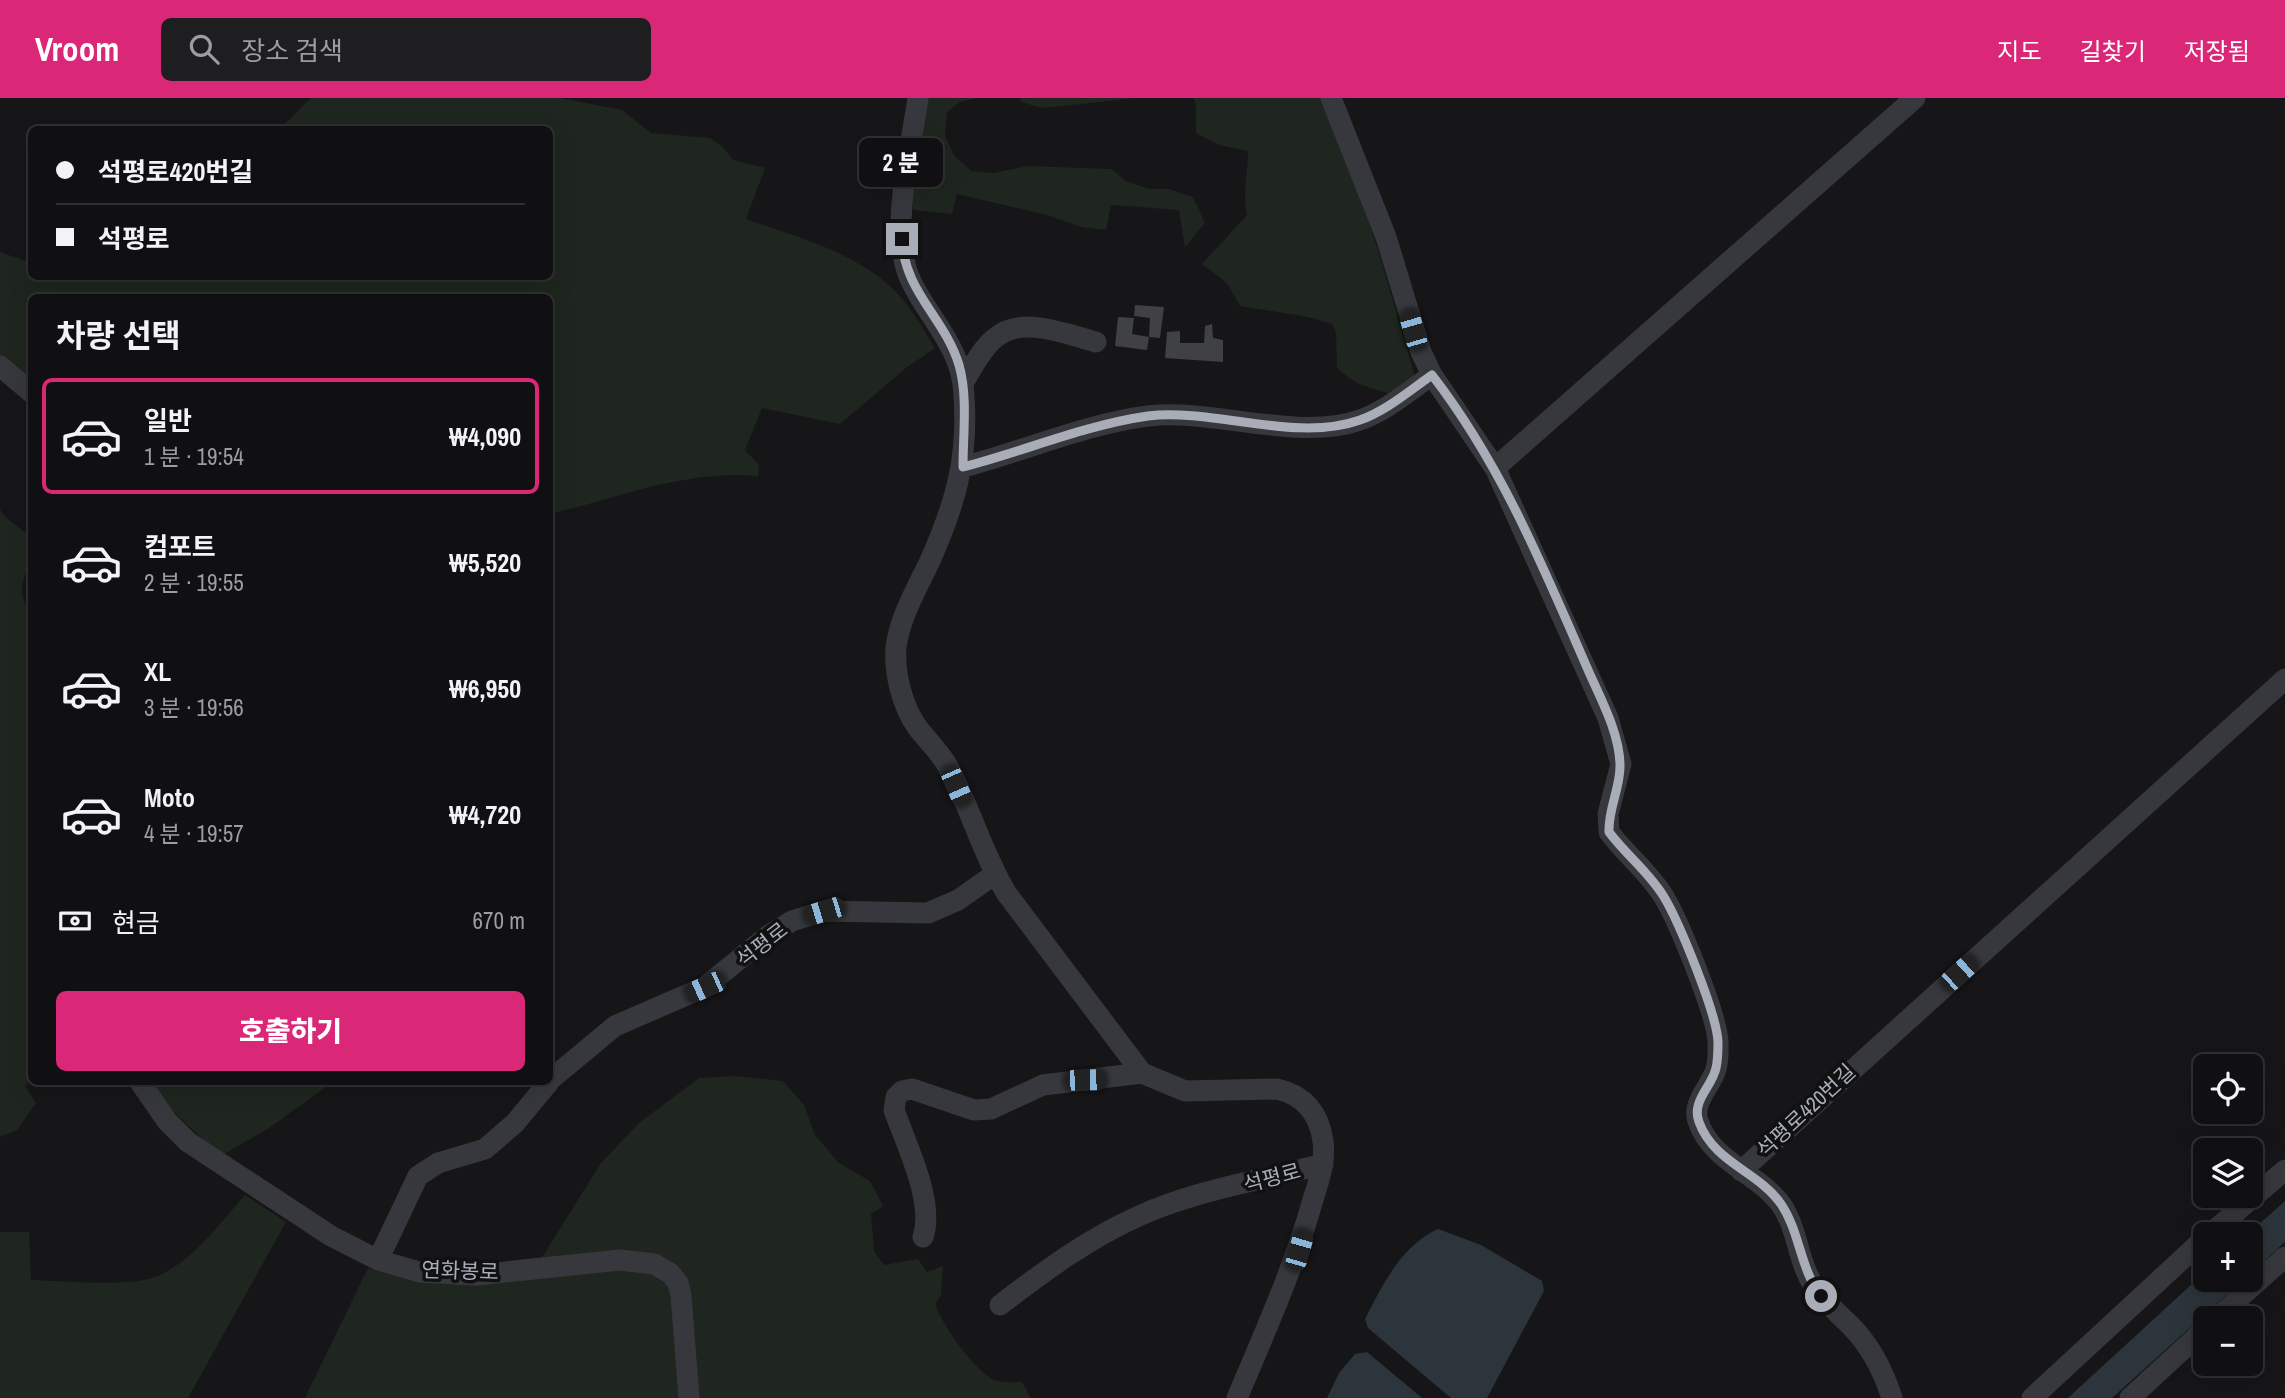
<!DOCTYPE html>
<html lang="ko">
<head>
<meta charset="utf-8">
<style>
  body { margin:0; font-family:"Archivo Narrow","Noto Sans KR",sans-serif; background:#1e1e20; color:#f1f3f6; height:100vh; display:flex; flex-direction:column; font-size:26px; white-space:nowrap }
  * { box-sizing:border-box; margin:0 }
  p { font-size:23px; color:#9c9d9f }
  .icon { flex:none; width:38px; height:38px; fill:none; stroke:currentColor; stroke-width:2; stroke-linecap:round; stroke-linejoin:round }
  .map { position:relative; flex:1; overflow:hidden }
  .drawer { position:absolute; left:28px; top:196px; width:525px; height:791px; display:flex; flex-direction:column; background:#101012; border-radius:10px; box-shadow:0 7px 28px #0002,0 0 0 2px #303032 }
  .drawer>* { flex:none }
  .banner { position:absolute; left:28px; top:28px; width:525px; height:154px; border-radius:10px; box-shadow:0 7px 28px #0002,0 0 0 2px #303032; display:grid; align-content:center; height:154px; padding:0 28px; background:#101012 }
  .tools { position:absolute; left:2193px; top:956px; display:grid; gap:14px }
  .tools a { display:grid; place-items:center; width:70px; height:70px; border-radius:10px; background:#101012; box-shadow:0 7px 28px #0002,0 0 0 2px #303032; font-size:35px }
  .end { position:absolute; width:32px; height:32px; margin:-16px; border:9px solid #a8adb8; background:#111; box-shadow:0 0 0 4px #111 }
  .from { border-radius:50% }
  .bubble { position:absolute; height:49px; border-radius:10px; background:#101012; box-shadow:0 7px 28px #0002,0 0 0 2px #303032; font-size:23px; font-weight:800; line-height:49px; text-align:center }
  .car { position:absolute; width:21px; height:42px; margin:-21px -10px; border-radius:9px; box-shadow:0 0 5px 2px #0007; background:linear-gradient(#222 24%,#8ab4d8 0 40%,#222 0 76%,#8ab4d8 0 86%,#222 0) }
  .banner b { display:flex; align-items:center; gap:24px; height:66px; font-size:26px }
  .banner b+b { border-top:2px solid #303032 }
  .banner i { width:18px; height:18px; background:#f1f3f6 }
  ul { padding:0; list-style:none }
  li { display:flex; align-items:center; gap:21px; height:116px; margin:0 14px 10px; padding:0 14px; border:4px solid transparent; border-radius:10px }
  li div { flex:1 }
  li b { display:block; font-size:26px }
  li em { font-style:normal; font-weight:800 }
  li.current { border-color:#db2777 }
  li>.icon { width:63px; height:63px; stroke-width:1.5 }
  h2 { padding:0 28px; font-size:32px; line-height:84px }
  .pay { display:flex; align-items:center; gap:18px; height:77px; padding:0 28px; font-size:26px }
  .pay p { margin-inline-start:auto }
  .action { display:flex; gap:14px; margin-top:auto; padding:14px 28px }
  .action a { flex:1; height:80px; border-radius:10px; background:#db2777; color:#fff; font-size:28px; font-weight:800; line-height:80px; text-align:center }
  header { display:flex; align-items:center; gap:42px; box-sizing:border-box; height:98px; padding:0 35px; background:#db2777; color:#fff }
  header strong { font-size:33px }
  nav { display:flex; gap:38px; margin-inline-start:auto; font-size:24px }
  .search { width:490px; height:63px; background:#1e1e20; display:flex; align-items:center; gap:18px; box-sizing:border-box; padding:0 24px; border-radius:10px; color:#9c9d9f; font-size:26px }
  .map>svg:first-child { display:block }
  .green { fill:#1e261f }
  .water { fill:#2c353c }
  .building { fill:#404145 }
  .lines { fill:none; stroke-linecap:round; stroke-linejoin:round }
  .minor { stroke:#37383d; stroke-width:21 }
  .route { stroke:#a8adb8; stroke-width:9 }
  .labels { text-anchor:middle; stroke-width:7; stroke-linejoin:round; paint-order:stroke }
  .street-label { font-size:21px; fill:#a8adb8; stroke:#111113 }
</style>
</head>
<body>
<header>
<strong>Vroom</strong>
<div class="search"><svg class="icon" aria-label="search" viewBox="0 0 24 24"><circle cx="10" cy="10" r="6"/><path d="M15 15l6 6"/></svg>장소 검색</div>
<nav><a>지도</a><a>길찾기</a><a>저장됨</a></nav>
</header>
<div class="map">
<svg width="2285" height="1300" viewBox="0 0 2285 1300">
  <rect width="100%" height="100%" fill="#161618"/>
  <!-- green -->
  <path class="green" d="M 311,0 L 560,0 L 622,12 L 651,35 L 710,40 L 723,49 L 733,62 L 765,70 L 746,121 C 796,139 856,154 895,193 C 911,209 923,231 935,250 L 906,270 L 840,326 L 762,310 L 745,352 L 759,367 L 758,378 C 687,371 618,400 550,416 L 550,200 L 32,200 L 31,284 L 0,260 L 0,154 L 31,165 L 32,178 L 550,178 L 550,32 L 279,31 Z
    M 923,0 L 978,0 L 960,4 L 947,14 L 945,38 L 954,57 L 971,73 L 994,75 L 1028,68 L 1111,71 L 1126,83 L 1149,91 L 1169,91 L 1193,99 L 1205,125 L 1185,149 L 1179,112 L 1111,107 L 1106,132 L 1081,129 L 1047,117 L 957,96 L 952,116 L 913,112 L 912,91 L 919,61 Z
    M 1020,0 L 1137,0 L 1042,10 L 1021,4 Z
    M 1193,0 L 1323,0 C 1362,90 1388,185 1415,279 L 1392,296 C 1371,291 1353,286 1337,270 L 1336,235 L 1332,226 L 1308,219 L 1240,208 L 1227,185 L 1202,166 L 1247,117 C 1242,95 1248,75 1248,53 L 1219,47 L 1196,35 L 1196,6 Z
    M 0,411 C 6,425 27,430 31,443 C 37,470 8,484 32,518 L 32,977 L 25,988 L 36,1005 L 17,1032 L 0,1039 Z
    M 736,978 L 783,983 L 804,1007 L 815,1037 L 839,1065 L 870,1083 L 883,1108 L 871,1116 L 874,1153 L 884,1167 L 918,1161 L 927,1174 L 943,1168 L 941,1197 L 935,1206 C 943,1228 973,1271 994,1282 C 1002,1285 1014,1284 1022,1284 L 1031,1300 L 305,1300 L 368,1170 L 408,1182 L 445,1186 L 541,1161 L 601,1065 L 639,1025 L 699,980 Z
    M 147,984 L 333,984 L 269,1030 L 221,1058 L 163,1004 Z
    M 245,1097 L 286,1124 L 188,1300 L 0,1300 L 0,1134 L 29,1134 L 31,1182 C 59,1183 131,1189 155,1179 C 193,1164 218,1127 245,1097 Z"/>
  <!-- water -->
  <path class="water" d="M 2285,1103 L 2285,1144 L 2251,1175 L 2248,1136 Z
    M 1438,1131 L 1481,1147 L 1542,1183 L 1544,1193 L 1487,1300 L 1451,1300 L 1368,1230 L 1365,1221 C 1383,1186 1401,1148 1438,1131 Z
    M 2205,1174 L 2205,1181 L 2244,1181 L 2112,1300 L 2068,1300 Z
    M 1367,1254 L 1422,1300 L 1327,1300 L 1339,1275 L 1355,1256 Z"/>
  <!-- building -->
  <path class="building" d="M 1135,207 L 1164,209 L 1160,240 L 1149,239 L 1147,252 L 1115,248 L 1118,219 L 1134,220 L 1132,236 L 1149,239 L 1150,220 L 1134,218 Z
    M 1212,226 L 1213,240 L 1223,242 L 1223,264 L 1165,260 L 1167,234 L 1180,233 L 1180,245 L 1204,245 L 1205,228 Z"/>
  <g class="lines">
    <!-- minor -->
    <path class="minor" d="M 918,0 C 911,51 888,136 911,183 C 927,217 958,247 963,286 C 970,355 957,403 929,465 C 916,492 900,519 896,549 C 894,575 902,607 917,629 C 927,642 939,653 947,667 C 970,708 982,755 1007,796 L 1142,975 L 1185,993 L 1277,991 C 1304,997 1319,1015 1323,1043 C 1326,1064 1318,1085 1312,1105 C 1293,1172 1264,1236 1237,1300
      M 1331,0 L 1386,139 L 1421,254 L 1432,277 L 1495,370 L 1608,620 L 1621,666 L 1608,716 L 1609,734 C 1626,757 1649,774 1664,799 C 1679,824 1716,915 1718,943 C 1718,953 1719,965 1715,974 C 1709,990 1692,1005 1698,1023 C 1711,1063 1756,1074 1780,1105 C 1798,1129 1797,1163 1814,1188 C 1824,1204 1837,1214 1850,1227 C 1871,1248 1883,1272 1892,1300
      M 0,268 L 32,295
      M 963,285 C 972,271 981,251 995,240 C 1021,217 1066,236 1096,244
      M 963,369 C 1024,353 1085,326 1148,318 C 1213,310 1298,344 1360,322 C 1386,313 1409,293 1432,277
      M 1495,370 L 1915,0
      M 550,982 L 615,928 L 705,889 L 769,837 L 792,823 L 824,813 L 928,815 L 958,802 L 995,776
      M 140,984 L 167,1023 L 188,1044 L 331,1138 L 378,1162 L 419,1174 L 476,1177 L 620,1162 L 654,1166 L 670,1175 L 678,1185 L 681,1197 L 689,1300
      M 1741,1073 L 2285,581
      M 2210,1136 L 2285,1072
      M 923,1139 C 935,1104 906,1046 894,1012 L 896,999 L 902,993 L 912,991 L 974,1012 L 991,1011 L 1043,987 L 1142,975
      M 378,1162 L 418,1078 L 438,1065 L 485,1051 L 515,1025 L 549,984
      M 1000,1207 C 1043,1174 1089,1140 1139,1118 C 1196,1092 1263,1082 1323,1066
      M 2217,1220 L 2285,1159
      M 2032,1300 L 2205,1140
      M 2130,1300 L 2205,1231"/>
  </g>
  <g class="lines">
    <!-- route -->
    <path class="route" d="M 902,141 C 904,194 945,220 959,267 C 968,298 963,336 963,369 C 1025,353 1085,327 1148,318 C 1214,310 1296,345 1360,322 C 1386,313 1409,293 1432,277 C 1500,365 1541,464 1585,565 C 1598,596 1619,632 1620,666 C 1621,689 1608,710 1609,734 C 1626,757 1649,774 1664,799 C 1679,824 1717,916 1718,944 C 1718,952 1718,962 1716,970 C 1712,989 1691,1003 1699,1024 C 1714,1065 1758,1073 1781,1106 C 1800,1134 1800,1171 1821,1198"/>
  </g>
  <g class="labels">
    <!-- street labels -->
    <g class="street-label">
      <text transform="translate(762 847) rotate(-38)" y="7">석평로</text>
      <text transform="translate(1806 1013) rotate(-43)" y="7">석평로420번길</text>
      <text transform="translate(1272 1080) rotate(-15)" y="7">석평로</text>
      <text transform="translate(460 1173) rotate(2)" y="7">연화봉로</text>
    </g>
  </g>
</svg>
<div class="tools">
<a><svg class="icon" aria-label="locate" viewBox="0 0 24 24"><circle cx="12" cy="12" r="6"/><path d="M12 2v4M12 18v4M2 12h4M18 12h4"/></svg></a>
<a><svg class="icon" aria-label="layers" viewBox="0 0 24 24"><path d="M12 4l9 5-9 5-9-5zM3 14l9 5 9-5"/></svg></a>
<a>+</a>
<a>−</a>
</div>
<i class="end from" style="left:1821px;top:1198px"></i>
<i class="end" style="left:902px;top:141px"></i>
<div class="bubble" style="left:859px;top:40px;width:84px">2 분</div>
<i class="car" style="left:1413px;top:232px;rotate:344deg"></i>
<i class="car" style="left:956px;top:688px;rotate:156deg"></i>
<i class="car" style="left:824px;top:813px;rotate:253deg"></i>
<i class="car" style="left:1959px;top:875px;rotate:48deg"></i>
<i class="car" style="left:705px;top:889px;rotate:246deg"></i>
<i class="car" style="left:1085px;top:982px;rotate:89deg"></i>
<i class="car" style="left:1299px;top:1152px;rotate:16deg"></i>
<div class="banner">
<b><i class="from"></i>석평로420번길</b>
<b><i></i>석평로</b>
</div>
<section class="drawer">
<h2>차량 선택</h2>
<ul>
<li class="current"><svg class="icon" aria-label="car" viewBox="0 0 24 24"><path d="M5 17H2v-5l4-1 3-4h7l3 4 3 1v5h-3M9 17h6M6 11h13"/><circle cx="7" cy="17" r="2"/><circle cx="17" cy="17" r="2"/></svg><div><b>일반</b><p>1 분 · 19:54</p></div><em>₩4,090</em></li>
<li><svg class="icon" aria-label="car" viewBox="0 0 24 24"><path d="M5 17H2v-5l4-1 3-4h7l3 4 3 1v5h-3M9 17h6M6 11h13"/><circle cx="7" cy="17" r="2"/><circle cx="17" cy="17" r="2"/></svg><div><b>컴포트</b><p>2 분 · 19:55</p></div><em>₩5,520</em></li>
<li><svg class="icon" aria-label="car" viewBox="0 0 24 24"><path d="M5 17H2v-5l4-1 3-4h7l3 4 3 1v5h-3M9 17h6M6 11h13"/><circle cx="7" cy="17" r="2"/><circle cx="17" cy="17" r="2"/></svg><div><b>XL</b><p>3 분 · 19:56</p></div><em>₩6,950</em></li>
<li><svg class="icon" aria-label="car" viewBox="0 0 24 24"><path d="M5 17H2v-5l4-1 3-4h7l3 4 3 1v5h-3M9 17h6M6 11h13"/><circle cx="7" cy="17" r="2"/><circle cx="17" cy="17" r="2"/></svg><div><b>Moto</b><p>4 분 · 19:57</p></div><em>₩4,720</em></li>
</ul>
<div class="pay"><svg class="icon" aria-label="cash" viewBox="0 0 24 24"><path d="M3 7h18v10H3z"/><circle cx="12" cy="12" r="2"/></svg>현금<p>670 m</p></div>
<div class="action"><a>호출하기</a></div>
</section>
</div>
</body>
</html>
